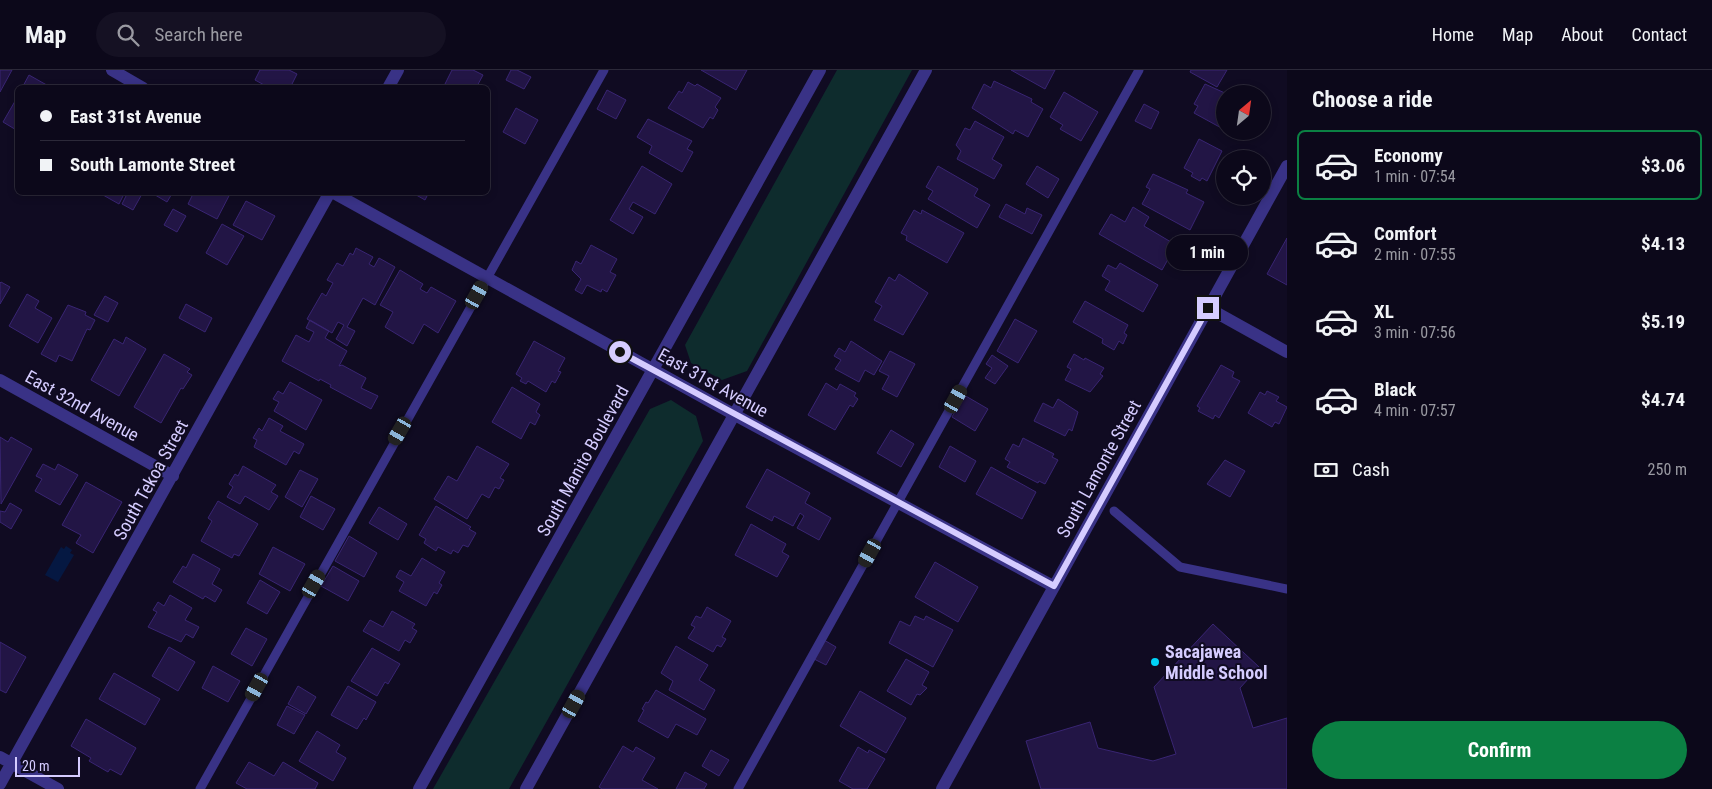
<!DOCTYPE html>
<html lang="en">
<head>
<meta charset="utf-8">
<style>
  body { margin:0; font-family:"Roboto Condensed",sans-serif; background:#151123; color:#f1f3f6; height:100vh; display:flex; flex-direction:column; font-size:19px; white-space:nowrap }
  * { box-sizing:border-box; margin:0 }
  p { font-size:16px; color:#9a9aa2 }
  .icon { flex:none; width:28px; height:28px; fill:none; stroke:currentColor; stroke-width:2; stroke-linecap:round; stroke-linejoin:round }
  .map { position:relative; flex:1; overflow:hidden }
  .panel { display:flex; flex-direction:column; background:#0c081a; width:425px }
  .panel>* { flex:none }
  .guide { position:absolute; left:15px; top:15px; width:475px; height:110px; border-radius:8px; box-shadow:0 2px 8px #0003,0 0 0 1px #2c2939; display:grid; align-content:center; height:110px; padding:0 25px; background:#0c081a }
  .needle { width:32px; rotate:29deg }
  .buttons { position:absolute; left:1216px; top:15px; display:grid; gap:10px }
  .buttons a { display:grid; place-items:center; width:55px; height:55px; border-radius:50%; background:#0c081a; box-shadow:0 2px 8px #0003,0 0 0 1px #2c2939; font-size:25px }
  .scale { position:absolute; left:15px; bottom:12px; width:65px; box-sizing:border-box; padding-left:5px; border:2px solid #d5ccff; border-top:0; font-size:14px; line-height:18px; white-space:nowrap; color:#d5ccff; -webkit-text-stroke:4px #100b22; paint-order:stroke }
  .end { position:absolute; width:22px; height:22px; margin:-11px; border:6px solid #d5ccff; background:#111; box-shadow:0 0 0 2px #111 }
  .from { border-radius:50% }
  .bubble { position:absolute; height:35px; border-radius:18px; background:#0c081a; box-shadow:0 2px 8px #0003,0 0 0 1px #2c2939; font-size:16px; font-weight:700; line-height:35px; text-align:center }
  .car { position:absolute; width:15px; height:30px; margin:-15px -8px; border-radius:6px; box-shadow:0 0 4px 1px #0007; background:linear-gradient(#222 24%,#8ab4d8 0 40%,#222 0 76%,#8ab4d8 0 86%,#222 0) }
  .guide b { display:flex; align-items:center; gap:18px; height:48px; font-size:19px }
  .guide b+b { border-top:1px solid #2c2939 }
  .guide i { width:12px; height:12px; background:#f1f3f6 }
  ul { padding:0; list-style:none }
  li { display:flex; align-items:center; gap:15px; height:70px; margin:0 10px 8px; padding:0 15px; border:2px solid transparent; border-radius:8px }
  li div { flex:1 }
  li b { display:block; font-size:19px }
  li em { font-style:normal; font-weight:700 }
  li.selected { border-color:#0b8043 }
  li>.icon { width:45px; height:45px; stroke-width:1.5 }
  h2 { padding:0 25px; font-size:22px; line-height:60px }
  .pay { display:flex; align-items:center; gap:12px; height:55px; padding:0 25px; font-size:19px }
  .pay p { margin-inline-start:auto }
  .primary-button { display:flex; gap:10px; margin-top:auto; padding:10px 25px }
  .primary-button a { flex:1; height:58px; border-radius:30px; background:#0b8043; color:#fff; font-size:20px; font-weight:700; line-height:58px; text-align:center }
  header { display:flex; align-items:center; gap:30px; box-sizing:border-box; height:70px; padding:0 25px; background:#0c081a; border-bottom:1px solid #2c2939 }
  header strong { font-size:24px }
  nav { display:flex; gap:28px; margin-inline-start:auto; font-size:18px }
  .search { width:350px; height:45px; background:#151123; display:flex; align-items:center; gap:12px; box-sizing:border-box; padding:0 18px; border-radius:28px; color:#9a9aa2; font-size:19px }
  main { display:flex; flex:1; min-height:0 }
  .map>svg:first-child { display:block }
  .green { fill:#0e2c2d }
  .water { fill:#051842 }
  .building { fill:#221545; stroke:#392573 }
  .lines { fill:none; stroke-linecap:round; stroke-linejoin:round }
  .lane { stroke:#393286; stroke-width:9 }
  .street { stroke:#393286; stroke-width:12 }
  .route { stroke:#d5ccff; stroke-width:6 }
  .poi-dot { fill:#00d2f7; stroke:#100b22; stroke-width:2 }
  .labels { text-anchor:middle; stroke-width:4; stroke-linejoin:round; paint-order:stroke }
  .street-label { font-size:18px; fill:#d5ccff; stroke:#100b22 }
  .poi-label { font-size:18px; font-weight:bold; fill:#d5ccff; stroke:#100b22; text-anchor:start }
</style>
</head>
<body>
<header>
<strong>Map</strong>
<div class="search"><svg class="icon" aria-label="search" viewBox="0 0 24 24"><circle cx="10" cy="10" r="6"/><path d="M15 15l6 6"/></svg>Search here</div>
<nav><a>Home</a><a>Map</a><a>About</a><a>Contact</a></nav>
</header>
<main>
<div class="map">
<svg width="1287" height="719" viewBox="0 0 1287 719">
  <rect width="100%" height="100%" fill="#100b22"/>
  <!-- green -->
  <path class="green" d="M 837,0 L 912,0 L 747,301 L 722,310 L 691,293 L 685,275 Z
    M 671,330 L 696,346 L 703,371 L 509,719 L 433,719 L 650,339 Z"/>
  <!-- water -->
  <path class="water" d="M 66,476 L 72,480 L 70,483 L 74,485 L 58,512 L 45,505 L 61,477 L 64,479 Z"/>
  <!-- building -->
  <path class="building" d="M 0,0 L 12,0 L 0,22 Z
    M 260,0 L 289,0 L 297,4 L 290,18 L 265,18 L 266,16 L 255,10 Z
    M 452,0 L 473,0 L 483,5 L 476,18 L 443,18 Z
    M 511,0 L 517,0 L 531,7 L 524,19 L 506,10 Z
    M 701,0 L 747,0 L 736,20 Z
    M 1011,0 L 1055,0 L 1045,19 Z
    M 1191,0 L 1227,0 L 1217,17 L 1190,2 Z
    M 29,5 L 52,18 L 22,18 Z
    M 994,11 L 1032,29 L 1031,32 L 1043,39 L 1028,67 L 1015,60 L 1013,64 L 972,38 L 984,14 L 991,18 Z
    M 688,12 L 695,16 L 697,14 L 721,28 L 715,37 L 718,40 L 713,49 L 710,47 L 703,58 L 668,38 L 679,21 L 682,23 Z
    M 1205,14 L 1227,24 L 1225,24 L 1225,60 L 1194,43 L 1198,36 L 1194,34 Z
    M 607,20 L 626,30 L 616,49 L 597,39 Z
    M 1064,22 L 1098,42 L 1081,71 L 1060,59 L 1063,55 L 1050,47 Z
    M 18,26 L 18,61 L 3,52 Z
    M 1144,34 L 1159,42 L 1151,59 L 1135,51 Z
    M 516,38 L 538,50 L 525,74 L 503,62 Z
    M 648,49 L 692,71 L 687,79 L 693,82 L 682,102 L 649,83 L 652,76 L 637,67 Z
    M 975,51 L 1004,67 L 992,89 L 1002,95 L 994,109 L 957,89 L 961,81 L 956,75 L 965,58 L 970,60 Z
    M 1199,69 L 1222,81 L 1207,111 L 1202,108 L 1200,111 L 1191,106 L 1193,103 L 1184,98 Z
    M 642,96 L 672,114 L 655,144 L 633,132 L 629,139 L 643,147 L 633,164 L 610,150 Z
    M 938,96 L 978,119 L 974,126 L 990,135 L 977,158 L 928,129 L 933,121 L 926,117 Z
    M 1037,96 L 1059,109 L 1048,128 L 1026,114 Z
    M 1153,104 L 1188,120 L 1186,123 L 1204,132 L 1190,160 L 1142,134 L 1150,119 L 1146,117 Z
    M 104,122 L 125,122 L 119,134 L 103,125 Z
    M 128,122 L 142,124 L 133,140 L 122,134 Z
    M 150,122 L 173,122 L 167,132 Z
    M 231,122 L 217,149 L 188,134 L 194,122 Z
    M 411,122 L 429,122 L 425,130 Z
    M 246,131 L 275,146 L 262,170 L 233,155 Z
    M 1006,134 L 1025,144 L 1027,138 L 1042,145 L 1032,164 L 999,147 Z
    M 1133,137 L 1149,147 L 1144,156 L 1176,175 L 1162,200 L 1099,164 L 1111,144 L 1125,152 Z
    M 173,139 L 186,146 L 177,162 L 164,155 Z
    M 914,140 L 921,144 L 922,140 L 964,163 L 947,193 L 906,170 L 907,166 L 901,163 Z
    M 222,154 L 244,166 L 227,195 L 206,183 Z
    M 1287,168 L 1287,215 L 1267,204 Z
    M 591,175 L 617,189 L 610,202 L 616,205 L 607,222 L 602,219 L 601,222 L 587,215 L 582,224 L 575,220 L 581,209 L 572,200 L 576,191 L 581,194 Z
    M 356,178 L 373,187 L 369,194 L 374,197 L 379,188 L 395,197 L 375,235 L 363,228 L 347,257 L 355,261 L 347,276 L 336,269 L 344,255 L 338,252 L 332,263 L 307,249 L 322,223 L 326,226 L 333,213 L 327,210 L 337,193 L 343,196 L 350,183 L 353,185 Z
    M 1120,193 L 1158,215 L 1143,242 L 1105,220 L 1110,211 L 1102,206 L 1108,195 L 1116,199 Z
    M 400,200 L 423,214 L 420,219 L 427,223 L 431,217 L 456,231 L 438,263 L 424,254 L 413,274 L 385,257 L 393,242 L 380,235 Z
    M 899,204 L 928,223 L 903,265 L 874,250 L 882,236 L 875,232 L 889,207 L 895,211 Z
    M 1,212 L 10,217 L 0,234 L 0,213 Z
    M 27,224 L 39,231 L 35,238 L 52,248 L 38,273 L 9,256 Z
    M 105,226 L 118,233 L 108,252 L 94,245 Z
    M 1085,231 L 1128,255 L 1124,263 L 1127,265 L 1123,274 L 1119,271 L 1114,280 L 1102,273 L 1103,269 L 1073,252 Z
    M 186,234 L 212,248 L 205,262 L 179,248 Z
    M 68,235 L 86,242 L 85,245 L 95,250 L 90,260 L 87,259 L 72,291 L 59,285 L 56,292 L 41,284 Z
    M 1015,249 L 1037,261 L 1018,293 L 997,281 Z
    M 310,250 L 329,261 L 325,268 L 347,281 L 339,296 L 342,295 L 366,308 L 361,318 L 378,326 L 371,339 L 330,317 L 331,315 L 320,309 L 319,311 L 282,291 L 296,265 L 309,272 L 314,262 L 306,258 Z
    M 126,267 L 146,279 L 119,326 L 91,310 L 114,269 L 123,274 Z
    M 534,271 L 565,288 L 558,301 L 561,302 L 555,313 L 552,311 L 546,322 L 528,311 L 526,314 L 520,311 L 522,308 L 516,304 Z
    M 851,271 L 882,291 L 874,305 L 865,300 L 859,312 L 835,299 L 841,290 L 834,286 L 839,278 L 845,282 Z
    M 890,281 L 915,294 L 897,327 L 882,319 L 889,306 L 879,301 Z
    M 164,284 L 190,299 L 187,302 L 192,305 L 183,319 L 181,318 L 161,353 L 134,337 Z
    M 1074,284 L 1084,290 L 1085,288 L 1104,298 L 1100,304 L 1103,306 L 1090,322 L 1065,310 L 1071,299 L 1067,297 Z
    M 992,285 L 1008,296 L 995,314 L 985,308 L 992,298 L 986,294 Z
    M 1221,295 L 1234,302 L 1232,307 L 1240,311 L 1219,348 L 1215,345 L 1213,349 L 1198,341 L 1200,338 L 1197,336 Z
    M 290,312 L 322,330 L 306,360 L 274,341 L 279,332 L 273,329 L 278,321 L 283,324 Z
    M 826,313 L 837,320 L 840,314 L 856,323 L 854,326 L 858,329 L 853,337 L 850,335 L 835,360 L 808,345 Z
    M 512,317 L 540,334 L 536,342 L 540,345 L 535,355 L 530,352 L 521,369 L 492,352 Z
    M 1267,321 L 1279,327 L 1276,331 L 1287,337 L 1279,354 L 1275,352 L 1272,357 L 1248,343 L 1260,322 L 1265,325 Z
    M 964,325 L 988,339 L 975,361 L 952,347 Z
    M 1058,329 L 1078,342 L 1072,361 L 1069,359 L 1065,366 L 1034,351 L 1043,333 L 1053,338 Z
    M 269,348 L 283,356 L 280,361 L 304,374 L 299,384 L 294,381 L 286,395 L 254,377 L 257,370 L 253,368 L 259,358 L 262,361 Z
    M 891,360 L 914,374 L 901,397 L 877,383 Z
    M 0,367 L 8,372 L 11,367 L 32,379 L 1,434 Z
    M 1023,368 L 1054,384 L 1052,387 L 1058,390 L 1045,414 L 1039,411 L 1038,413 L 1007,397 L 1010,392 L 1005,389 L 1013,374 L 1019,377 Z
    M 477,376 L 509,394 L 500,408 L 504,410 L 499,419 L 495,417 L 489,428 L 482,424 L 467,449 L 434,429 L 448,406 L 457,411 Z
    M 950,376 L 976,391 L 965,412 L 939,397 Z
    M 1225,390 L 1245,401 L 1230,427 L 1207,414 Z
    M 43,394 L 55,400 L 58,394 L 78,405 L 60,435 L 35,421 L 42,409 L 36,406 Z
    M 243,396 L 276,415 L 271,422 L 278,426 L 269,440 L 245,426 L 240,434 L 227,427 L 233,417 L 229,414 L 235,404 L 238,406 Z
    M 991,397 L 1036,422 L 1022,449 L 976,424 Z
    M 767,399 L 810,423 L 805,433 L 831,448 L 819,470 L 797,458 L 804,446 L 800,443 L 793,456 L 774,446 L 772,451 L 746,437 Z
    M 300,400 L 318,409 L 302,437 L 285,427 Z
    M 86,412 L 122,432 L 93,483 L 76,473 L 81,465 L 62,455 Z
    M 311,426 L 335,439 L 323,460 L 300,447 Z
    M 218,431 L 258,454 L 239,486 L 234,484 L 232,488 L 201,471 L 212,451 L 208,448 Z
    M 10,433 L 22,440 L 11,459 L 0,452 L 0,441 L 5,442 Z
    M 436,436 L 471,457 L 469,459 L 476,463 L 468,477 L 463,475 L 458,483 L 453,480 L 451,484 L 438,477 L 436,481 L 424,473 L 426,469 L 419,465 Z
    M 379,437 L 407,454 L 398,470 L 369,453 Z
    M 751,454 L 786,474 L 782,482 L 789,486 L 777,507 L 735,485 Z
    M 349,466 L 377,483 L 364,507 L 335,491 Z
    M 273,477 L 305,494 L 290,521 L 259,504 Z
    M 193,484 L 220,499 L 212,514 L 222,520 L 215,532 L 205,526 L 203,529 L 173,512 L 183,496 L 186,498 Z
    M 422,488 L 445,502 L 439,513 L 442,515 L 437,524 L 434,522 L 426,536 L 399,521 L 404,512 L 396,507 L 400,500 L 411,506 Z
    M 935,492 L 978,517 L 958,552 L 915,527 Z
    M 333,496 L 359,511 L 348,531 L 321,516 Z
    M 260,510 L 280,522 L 267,544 L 247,533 Z
    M 170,525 L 192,538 L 185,550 L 199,557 L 193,568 L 186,564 L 181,572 L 148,557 L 157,542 L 153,540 L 158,532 L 164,536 Z
    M 707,537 L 731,551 L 722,567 L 726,569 L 721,577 L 717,575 L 713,582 L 688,568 L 695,557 L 691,555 L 696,546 L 701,548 Z
    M 392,541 L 415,554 L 412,558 L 417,561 L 410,573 L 405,570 L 399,581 L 363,561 L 370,550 L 383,557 Z
    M 915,546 L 924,550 L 926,546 L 953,560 L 933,597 L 889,573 L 900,551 L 910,556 Z
    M 1213,554 L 1259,597 L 1240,618 L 1253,658 L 1287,648 L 1287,719 L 1041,719 L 1026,671 L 1090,652 L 1098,678 L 1153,691 L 1176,684 L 1154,617 Z
    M 246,558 L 267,569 L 252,596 L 231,584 Z
    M 824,570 L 836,577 L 826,595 L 814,589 Z
    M 0,572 L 26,587 L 6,623 L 0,620 Z
    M 676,576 L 708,595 L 699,610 L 715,620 L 704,640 L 669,620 L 673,611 L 661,603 Z
    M 169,577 L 195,592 L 178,621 L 152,606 Z
    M 372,578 L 400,594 L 388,614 L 385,612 L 377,626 L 351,611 Z
    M 906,589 L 929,602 L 922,615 L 927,618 L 920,625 L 917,624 L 911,635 L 887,621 Z
    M 213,596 L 240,611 L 228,632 L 202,618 Z
    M 114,603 L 160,629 L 145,655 L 99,629 Z
    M 298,616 L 316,627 L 306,644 L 288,634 Z
    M 348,616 L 376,632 L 366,650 L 364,648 L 357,659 L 331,645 Z
    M 656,620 L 706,649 L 697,665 L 676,654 L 668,668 L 638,651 L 644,640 L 642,639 L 646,632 L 648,633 Z
    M 860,621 L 906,648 L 886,683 L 840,656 Z
    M 287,636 L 305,645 L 294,664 L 277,655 Z
    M 86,649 L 136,678 L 121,705 L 110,699 L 108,702 L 89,691 L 91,688 L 71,676 Z
    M 317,661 L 340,675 L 336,682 L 346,688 L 333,711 L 299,691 Z
    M 623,676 L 633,682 L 636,677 L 655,688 L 642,710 L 658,719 L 602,719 L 599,717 Z
    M 858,677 L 868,683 L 869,680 L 885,689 L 867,719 L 853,719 L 839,711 Z
    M 711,680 L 729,690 L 719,706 L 702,696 Z
    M 249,692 L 274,706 L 283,692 L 318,713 L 315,719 L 247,719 L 236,713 Z
    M 685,702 L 707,714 L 704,719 L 676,719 Z"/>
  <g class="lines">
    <!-- lane -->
    <path class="lane" d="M 1114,441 L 1180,497 L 1287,519
      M 200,719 L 604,0
      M 738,719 L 1139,0"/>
    <!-- street -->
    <path class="street" d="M 112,0 L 143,18
      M 388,18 L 398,0
      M 332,122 L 735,345 L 1053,516
      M 1208,238 L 1287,282
      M 0,310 L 173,406
      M 0,687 L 58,719
      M 0,714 L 330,122
      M 419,719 L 820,0
      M 526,719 L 926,0
      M 942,719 L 1287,96"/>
  </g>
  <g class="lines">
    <!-- route -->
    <path class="route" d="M 620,282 L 1054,516 L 1208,238"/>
  </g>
  <!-- markers -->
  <circle class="poi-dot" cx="1155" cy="592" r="5"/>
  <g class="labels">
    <!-- street labels -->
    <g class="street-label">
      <text transform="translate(713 313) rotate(29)" y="6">East 31st Avenue</text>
      <text transform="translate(82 336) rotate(29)" y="6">East 32nd Avenue</text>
      <text transform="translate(583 391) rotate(-61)" y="6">South Manito Boulevard</text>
      <text transform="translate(1099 399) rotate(-61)" y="6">South Lamonte Street</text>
      <text transform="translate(151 410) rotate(-61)" y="6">South Tekoa Street</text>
    </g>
    <!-- poi labels -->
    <g class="poi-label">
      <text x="1165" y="588">Sacajawea<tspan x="1165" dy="21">Middle School</tspan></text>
    </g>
  </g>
</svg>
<div class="buttons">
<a><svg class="needle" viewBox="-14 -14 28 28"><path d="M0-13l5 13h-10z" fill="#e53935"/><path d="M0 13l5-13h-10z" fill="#9a9aa2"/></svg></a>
<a><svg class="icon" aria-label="locate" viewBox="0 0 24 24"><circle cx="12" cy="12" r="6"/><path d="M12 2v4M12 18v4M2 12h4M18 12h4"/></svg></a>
</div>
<div class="scale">20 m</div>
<i class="end from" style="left:620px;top:282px"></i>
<i class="end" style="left:1208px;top:238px"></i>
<div class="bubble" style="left:1166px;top:165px;width:82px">1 min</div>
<i class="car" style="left:477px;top:225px;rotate:29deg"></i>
<i class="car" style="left:956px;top:329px;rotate:29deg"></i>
<i class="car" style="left:400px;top:361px;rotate:210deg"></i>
<i class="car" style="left:870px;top:483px;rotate:209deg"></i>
<i class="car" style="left:314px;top:514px;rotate:30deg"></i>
<i class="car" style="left:257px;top:617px;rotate:209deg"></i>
<i class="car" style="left:574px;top:634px;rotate:29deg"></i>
<div class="guide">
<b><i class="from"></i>East 31st Avenue</b>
<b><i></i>South Lamonte Street</b>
</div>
</div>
<section class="panel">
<h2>Choose a ride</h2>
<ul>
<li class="selected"><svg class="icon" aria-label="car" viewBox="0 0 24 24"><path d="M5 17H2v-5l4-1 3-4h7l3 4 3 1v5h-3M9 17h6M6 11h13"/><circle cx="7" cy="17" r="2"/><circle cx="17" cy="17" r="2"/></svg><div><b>Economy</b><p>1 min · 07:54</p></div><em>$3.06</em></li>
<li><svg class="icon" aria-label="car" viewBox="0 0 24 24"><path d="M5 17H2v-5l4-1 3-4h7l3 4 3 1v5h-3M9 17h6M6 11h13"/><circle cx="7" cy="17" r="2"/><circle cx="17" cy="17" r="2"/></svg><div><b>Comfort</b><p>2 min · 07:55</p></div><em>$4.13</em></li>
<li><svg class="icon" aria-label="car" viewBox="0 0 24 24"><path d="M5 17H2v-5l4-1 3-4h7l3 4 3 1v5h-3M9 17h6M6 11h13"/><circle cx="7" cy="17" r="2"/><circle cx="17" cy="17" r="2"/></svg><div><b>XL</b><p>3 min · 07:56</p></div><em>$5.19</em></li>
<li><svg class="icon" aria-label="car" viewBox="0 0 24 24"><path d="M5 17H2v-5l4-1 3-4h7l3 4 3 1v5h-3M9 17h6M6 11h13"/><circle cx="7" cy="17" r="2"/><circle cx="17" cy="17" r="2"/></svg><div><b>Black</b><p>4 min · 07:57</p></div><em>$4.74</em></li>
</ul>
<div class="pay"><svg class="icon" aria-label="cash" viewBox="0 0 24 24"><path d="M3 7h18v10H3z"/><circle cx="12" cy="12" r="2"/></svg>Cash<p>250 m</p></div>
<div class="primary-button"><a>Confirm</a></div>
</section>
</main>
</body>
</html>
